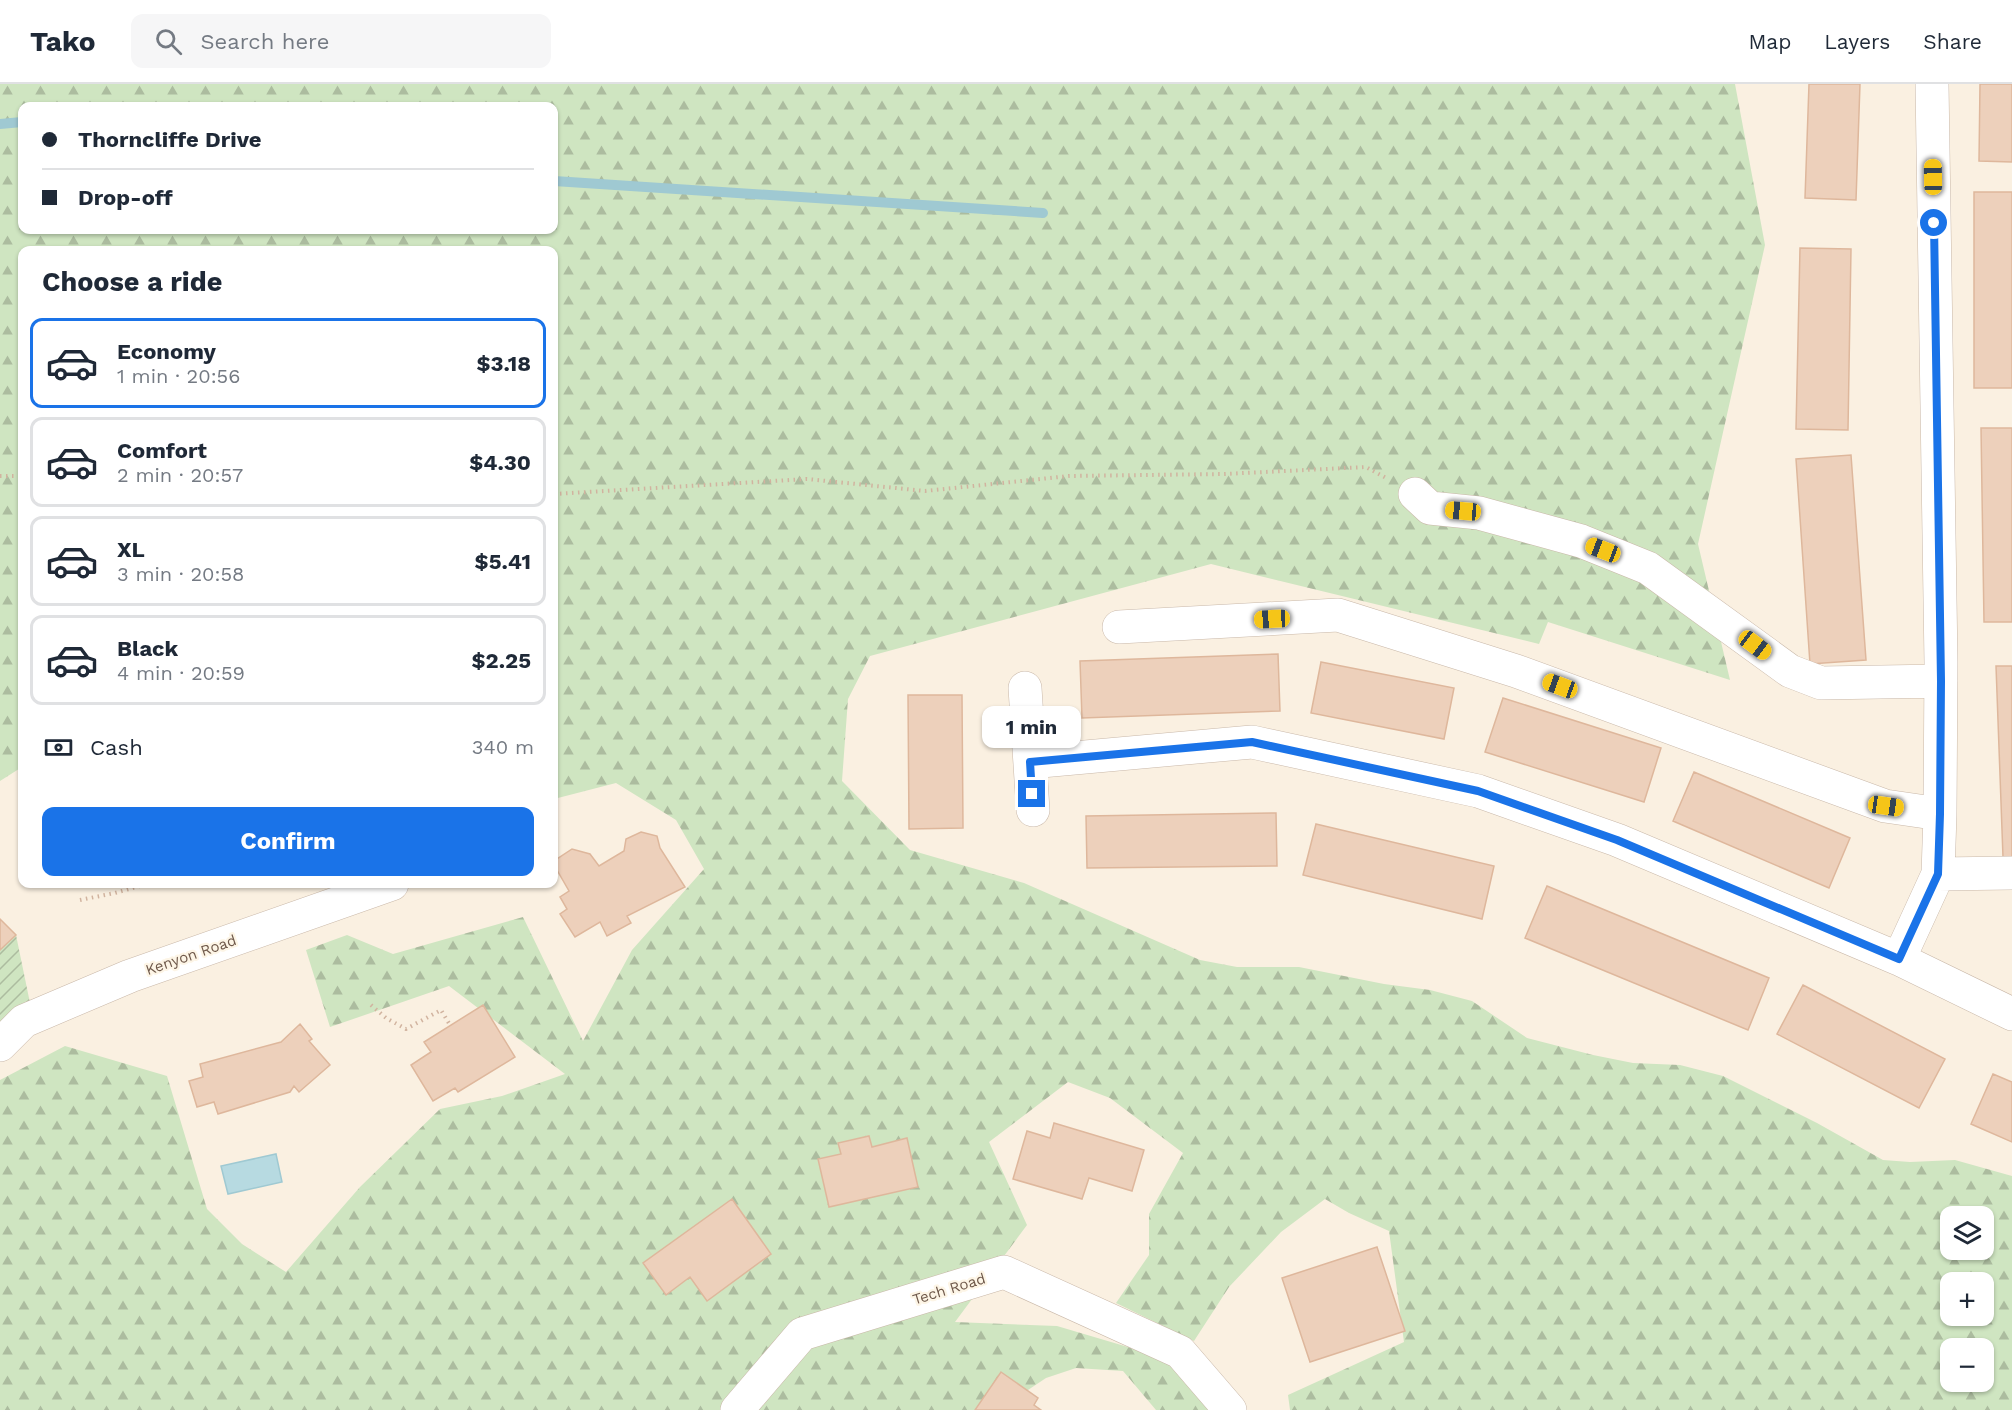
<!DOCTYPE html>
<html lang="en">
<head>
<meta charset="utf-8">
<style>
  body { margin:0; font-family:"Work Sans",sans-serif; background:#f6f6f7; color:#1f2937; height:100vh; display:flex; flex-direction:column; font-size:22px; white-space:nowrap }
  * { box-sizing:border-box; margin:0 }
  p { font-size:20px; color:#747a83 }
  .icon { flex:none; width:33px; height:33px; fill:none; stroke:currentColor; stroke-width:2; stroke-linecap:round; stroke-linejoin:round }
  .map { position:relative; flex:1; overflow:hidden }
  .sheet { position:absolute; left:18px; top:162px; width:540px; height:642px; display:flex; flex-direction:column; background:#fff; border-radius:12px; box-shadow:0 2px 4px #0004 }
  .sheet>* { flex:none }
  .top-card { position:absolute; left:18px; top:18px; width:540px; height:132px; border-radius:12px; box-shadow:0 2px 4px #0004; display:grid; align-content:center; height:132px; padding:0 24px; background:#fff }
  .controls { position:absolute; left:1940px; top:1122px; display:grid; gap:12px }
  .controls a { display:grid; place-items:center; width:54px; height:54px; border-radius:12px; background:#fff; box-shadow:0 2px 4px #0004; font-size:30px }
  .end { position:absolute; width:27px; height:27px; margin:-14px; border:8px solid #1a73e8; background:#fff; box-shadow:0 0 0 3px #fff }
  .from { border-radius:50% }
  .bubble { position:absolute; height:42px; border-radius:12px; background:#fff; box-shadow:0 2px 4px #0004; font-size:20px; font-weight:700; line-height:42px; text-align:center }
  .car { position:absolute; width:18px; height:36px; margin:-18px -9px; border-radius:8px; box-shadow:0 0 4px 2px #0007; background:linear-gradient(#f5c518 24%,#345 0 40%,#f5c518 0 76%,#345 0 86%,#f5c518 0) }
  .top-card b { display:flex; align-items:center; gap:21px; height:57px; font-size:22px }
  .top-card b+b { border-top:2px solid #e0e1e3 }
  .top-card i { width:15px; height:15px; background:#1f2937 }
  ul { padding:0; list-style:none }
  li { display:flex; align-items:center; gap:18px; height:90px; margin:0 12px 9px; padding:0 12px; border:3px solid #e0e1e3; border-radius:12px }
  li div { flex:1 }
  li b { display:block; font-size:22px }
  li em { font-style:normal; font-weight:700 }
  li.current { border-color:#1a73e8 }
  li>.icon { width:54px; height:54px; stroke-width:1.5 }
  h2 { padding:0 24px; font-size:27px; line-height:72px }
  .pay { display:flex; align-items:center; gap:15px; height:66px; padding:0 24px; font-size:22px }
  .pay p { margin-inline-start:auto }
  .button { display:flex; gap:12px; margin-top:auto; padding:12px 24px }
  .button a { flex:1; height:69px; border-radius:12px; background:#1a73e8; color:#fff; font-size:24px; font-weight:700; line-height:69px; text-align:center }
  header { display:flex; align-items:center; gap:36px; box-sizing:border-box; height:84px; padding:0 30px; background:#fff; border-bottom:2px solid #e0e1e3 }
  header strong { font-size:28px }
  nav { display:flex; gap:33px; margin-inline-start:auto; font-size:21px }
  .search { width:420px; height:54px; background:#f6f6f7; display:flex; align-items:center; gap:15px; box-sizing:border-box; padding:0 21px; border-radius:12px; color:#747a83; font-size:22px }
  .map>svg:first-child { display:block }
  .forest { fill:url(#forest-firs); fill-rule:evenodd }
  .garden { fill:url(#garden-furrows) }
  .water { fill:#b7dae1; stroke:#9fc9d2; stroke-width:1.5 }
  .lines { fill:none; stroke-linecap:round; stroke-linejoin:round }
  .stream { stroke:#9fc9d2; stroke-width:10 }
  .building { fill:#edd0bb; stroke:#deb79c; stroke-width:1.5 }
  .minor-casing { stroke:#c9b8a9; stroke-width:34 }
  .path { stroke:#d1b39f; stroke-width:4; stroke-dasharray:1.5 4.5; stroke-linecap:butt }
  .minor { stroke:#fff; stroke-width:33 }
  .route { stroke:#1a73e8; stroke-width:8 }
  .labels { text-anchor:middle; stroke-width:4.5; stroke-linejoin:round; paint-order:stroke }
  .street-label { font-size:15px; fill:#6e584a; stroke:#fdf5e6 }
</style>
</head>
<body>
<header>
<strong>Tako</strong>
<div class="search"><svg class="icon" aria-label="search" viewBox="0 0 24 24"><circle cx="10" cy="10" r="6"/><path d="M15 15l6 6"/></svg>Search here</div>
<nav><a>Map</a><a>Layers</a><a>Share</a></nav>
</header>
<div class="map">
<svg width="2012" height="1326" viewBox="0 0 2012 1326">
  <defs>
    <pattern id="forest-firs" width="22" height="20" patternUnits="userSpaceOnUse" patternTransform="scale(1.5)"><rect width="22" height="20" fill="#cfe5c1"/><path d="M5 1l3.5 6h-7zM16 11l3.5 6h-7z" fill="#acbc9f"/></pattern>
    <pattern id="garden-furrows" width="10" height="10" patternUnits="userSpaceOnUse" patternTransform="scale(1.5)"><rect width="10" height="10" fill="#cfe5c1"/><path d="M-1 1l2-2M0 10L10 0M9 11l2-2" fill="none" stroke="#acbc9f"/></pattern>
  </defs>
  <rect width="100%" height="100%" fill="#faf0e1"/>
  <!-- forest -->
  <path class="forest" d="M 0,0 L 1735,0 L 1765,161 L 1698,460 L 1730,596 L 1548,538 L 1539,560 L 1211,480 L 870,572 L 848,615 L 842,697 L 910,766 L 1024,799 L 1200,876 L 1237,883 L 1299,883 L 1384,900 L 1430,906 L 1472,917 L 1527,954 L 1593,971 L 1633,979 L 1680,981 L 1723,992 L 1817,1039 L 1883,1076 L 1910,1078 L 1955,1076 L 2012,1092 L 2012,1326 L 1290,1326 L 1288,1311 L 1404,1258 L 1389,1147 L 1349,1129 L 1325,1115 L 1281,1148 L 1229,1203 L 1194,1257 L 1116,1219 L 1149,1171 L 1149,1130 L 1183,1069 L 1110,1014 L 1068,998 L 989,1058 L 1027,1141 L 955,1238 L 1057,1242 L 1165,1274 L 1214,1326 L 1156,1326 L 1123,1287 L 1076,1284 L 1046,1294 L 998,1326 L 0,1326 L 0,996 L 65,962 L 167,992 L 207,1125 L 242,1160 L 286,1188 L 360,1103 L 440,1025 L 502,1012 L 565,990 L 449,902 L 330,943 L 306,866 L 347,851 L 393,870 L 523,833 L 583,957 L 632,866 L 704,785 L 676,736 L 616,699 L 554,715 L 554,166 L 22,166 L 22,683 L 0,697 ZM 22,22 L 554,22 L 554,146 L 22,146 ZM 1950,1132 L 1983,1132 L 1983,1166 L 1950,1166 ZM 1950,1198 L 1983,1198 L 1983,1232 L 1950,1232 ZM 1950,1264 L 1983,1264 L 1983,1298 L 1950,1298 Z"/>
  <!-- garden -->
  <path class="garden" d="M 16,851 L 30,919 L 0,942 L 0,866 Z"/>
  <!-- water -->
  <path class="water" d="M 276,1070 L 282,1098 L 228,1110 L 221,1082 Z"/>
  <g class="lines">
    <!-- stream -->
    <path class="stream" d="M 0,40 L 22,38
      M 554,97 L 1043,129"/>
  </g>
  <!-- building -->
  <path class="building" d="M 1809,0 L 1860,0 L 1856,116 L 1805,114 Z
    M 1980,0 L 2012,0 L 2012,78 L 1979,77 Z
    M 1974,108 L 2012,108 L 2012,304 L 1974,304 Z
    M 1800,164 L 1851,165 L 1848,346 L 1796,345 Z
    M 1981,344 L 2012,344 L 2012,538 L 1984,538 Z
    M 1851,371 L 1866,576 L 1810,580 L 1796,375 Z
    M 1278,570 L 1280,627 L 1082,634 L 1080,577 Z
    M 1321,578 L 1454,604 L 1444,655 L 1311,629 Z
    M 1996,582 L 2012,582 L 2012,773 L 2003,773 Z
    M 908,611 L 962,611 L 963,744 L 909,745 Z
    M 1503,614 L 1661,664 L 1644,718 L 1485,668 Z
    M 1694,688 L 1850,754 L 1829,804 L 1673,737 Z
    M 1276,729 L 1277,782 L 1087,784 L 1086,732 Z
    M 1316,740 L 1494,782 L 1482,835 L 1303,791 Z
    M 641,748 L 657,752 L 660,764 L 685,803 L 627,832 L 631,839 L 607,852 L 600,838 L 575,853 L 560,830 L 567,825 L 560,813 L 569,807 L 557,786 L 557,775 L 572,765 L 590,770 L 599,782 L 624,767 L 626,755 Z
    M 1547,802 L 1769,894 L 1748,946 L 1525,854 Z
    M 0,835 L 16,851 L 0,866 Z
    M 1803,901 L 1945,975 L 1919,1024 L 1777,950 Z
    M 483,921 L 515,973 L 458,1008 L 455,1004 L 433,1017 L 411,981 L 431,968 L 424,958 Z
    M 300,940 L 312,955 L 309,957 L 330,981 L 299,1008 L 294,1002 L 290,1008 L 218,1030 L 214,1018 L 197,1023 L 189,997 L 203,993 L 200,980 L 281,958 Z
    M 1993,990 L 2012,998 L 2012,1058 L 1971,1040 Z
    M 1054,1039 L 1144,1066 L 1132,1107 L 1089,1094 L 1082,1115 L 1013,1095 L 1027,1047 L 1050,1054 Z
    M 869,1052 L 872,1063 L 907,1054 L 918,1103 L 829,1123 L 818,1075 L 841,1070 L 838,1059 Z
    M 732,1115 L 771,1170 L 707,1217 L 690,1193 L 666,1211 L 643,1179 Z
    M 1377,1163 L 1405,1247 L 1310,1278 L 1282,1194 Z
    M 1001,1288 L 1038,1314 L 1034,1321 L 1041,1326 L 975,1326 Z"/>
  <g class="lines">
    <defs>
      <path id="minor" d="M 1932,0 L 1941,579 L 1940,730 L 1938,790 L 1899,875 L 2012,930
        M 1415,410 L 1430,424 L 1479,429 L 1581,457 L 1648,484 L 1790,587 L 1821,599 L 1941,597
        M 1119,543 L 1338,531 L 1516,587 L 1885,722 L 1940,730
        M 1025,604 L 1033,726
        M 1030,678 L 1252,658 L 1478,707 L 1617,756 L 1899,875
        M 1938,790 L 2012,789
        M 0,961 L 24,937 L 130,892 L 392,800
        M 737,1326 L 802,1250 L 1004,1188 L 1180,1268 L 1230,1326"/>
    </defs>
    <!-- minor casing -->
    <use href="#minor" class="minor-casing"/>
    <!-- path -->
    <path class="path" d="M 0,392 L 22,392
      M 554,410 L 807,395 L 925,407 L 1069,392 L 1224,390 L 1366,383 L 1388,395
      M 80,816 L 115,809 L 147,800
      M 371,921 L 386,934 L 406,945 L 441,926 L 450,941"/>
    <!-- minor -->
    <use href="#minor" class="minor"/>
  </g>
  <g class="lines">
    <!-- route -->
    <path class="route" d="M 1032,710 L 1030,678 L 1252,658 L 1478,707 L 1617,756 L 1899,875 L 1938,790 L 1940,730 L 1941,597 L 1934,139"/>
  </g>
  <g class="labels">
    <!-- street labels -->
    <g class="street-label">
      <text transform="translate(191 871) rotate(-19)" y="5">Kenyon Road</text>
      <text transform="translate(949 1205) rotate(-17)" y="5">Tech Road</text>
    </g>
  </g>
</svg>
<div class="controls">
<a><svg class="icon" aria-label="layers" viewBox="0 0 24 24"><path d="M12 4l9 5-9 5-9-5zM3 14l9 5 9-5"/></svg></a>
<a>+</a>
<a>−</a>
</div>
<i class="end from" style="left:1934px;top:139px"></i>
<i class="end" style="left:1032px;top:710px"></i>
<div class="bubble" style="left:982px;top:622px;width:99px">1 min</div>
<i class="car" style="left:1933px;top:93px;rotate:359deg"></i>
<i class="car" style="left:1463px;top:427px;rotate:275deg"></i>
<i class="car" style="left:1603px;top:466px;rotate:291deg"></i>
<i class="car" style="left:1272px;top:535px;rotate:267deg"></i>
<i class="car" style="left:1755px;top:561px;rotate:127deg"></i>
<i class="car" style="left:1560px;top:602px;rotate:290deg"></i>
<i class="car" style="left:1886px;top:722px;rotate:98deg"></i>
<div class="top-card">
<b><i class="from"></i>Thorncliffe Drive</b>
<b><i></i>Drop-off</b>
</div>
<section class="sheet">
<h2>Choose a ride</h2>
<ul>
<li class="current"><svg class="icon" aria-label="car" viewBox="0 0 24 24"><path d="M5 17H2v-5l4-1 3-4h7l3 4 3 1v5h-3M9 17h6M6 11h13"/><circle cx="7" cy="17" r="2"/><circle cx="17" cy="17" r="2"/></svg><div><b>Economy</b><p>1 min · 20:56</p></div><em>$3.18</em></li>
<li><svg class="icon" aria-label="car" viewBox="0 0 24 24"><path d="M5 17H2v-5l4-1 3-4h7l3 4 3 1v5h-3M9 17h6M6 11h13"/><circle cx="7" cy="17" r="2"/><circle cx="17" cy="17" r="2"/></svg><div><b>Comfort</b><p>2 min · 20:57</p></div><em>$4.30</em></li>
<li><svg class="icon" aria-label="car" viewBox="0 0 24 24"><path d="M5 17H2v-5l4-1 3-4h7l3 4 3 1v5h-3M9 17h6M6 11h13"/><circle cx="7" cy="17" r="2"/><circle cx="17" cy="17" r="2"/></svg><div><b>XL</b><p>3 min · 20:58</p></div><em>$5.41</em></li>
<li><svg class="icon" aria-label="car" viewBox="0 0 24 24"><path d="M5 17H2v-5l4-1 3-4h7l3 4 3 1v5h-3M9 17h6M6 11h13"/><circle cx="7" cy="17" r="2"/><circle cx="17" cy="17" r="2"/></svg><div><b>Black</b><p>4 min · 20:59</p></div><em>$2.25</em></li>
</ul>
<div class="pay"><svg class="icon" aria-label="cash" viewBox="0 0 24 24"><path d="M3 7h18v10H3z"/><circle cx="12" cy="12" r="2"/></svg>Cash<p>340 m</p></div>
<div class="button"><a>Confirm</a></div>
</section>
</div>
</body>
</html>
